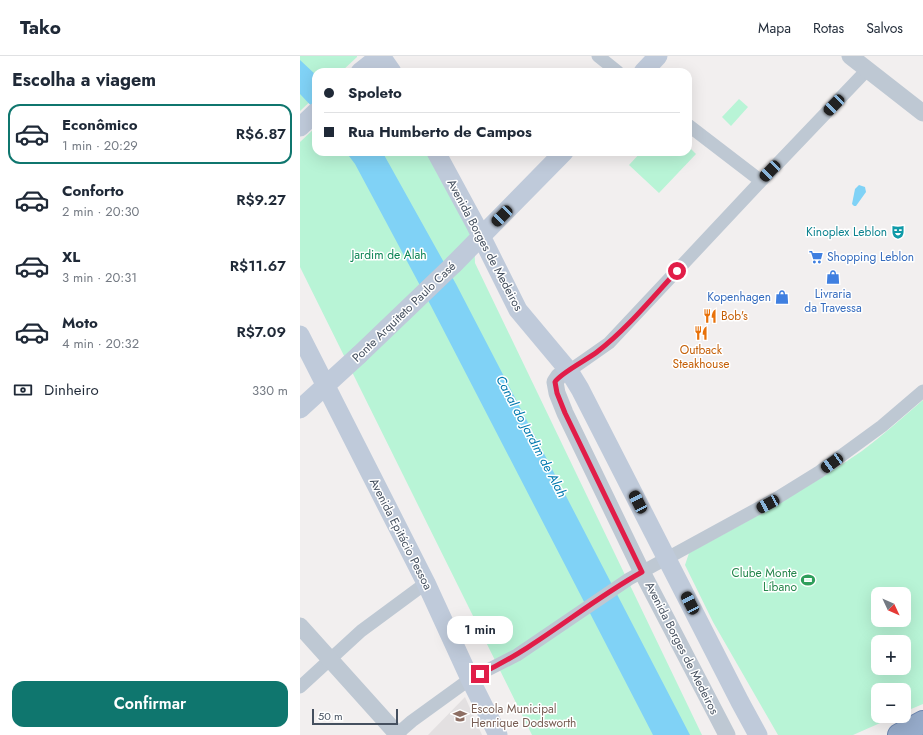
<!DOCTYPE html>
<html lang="pt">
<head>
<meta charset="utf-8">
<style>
  body { margin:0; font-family:Jost,sans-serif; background:#f6f6f7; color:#1f2937; height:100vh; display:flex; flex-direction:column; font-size:15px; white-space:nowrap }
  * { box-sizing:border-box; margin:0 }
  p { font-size:13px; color:#747a83 }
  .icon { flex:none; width:22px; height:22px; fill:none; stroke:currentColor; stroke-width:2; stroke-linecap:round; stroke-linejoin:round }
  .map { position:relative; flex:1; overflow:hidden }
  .drawer { display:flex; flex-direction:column; background:#fff; width:300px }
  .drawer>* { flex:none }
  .top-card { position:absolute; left:12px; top:12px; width:380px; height:88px; border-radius:12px; box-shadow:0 4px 16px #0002; display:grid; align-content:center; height:88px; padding:0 12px; background:#fff }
  .needle { width:26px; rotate:134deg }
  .buttons { position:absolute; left:571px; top:531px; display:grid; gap:8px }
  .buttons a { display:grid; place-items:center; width:40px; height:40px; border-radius:8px; background:#fff; box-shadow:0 4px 16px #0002; font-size:20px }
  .scale { position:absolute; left:12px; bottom:10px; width:86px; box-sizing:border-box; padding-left:4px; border:2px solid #45505f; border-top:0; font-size:11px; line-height:14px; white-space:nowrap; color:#45505f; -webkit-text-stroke:3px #fff; paint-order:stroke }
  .end { position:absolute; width:18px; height:18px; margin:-9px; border:5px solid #e11d48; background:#fff; box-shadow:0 0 0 2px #fff }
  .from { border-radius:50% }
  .bubble { position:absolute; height:28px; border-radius:12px; background:#fff; box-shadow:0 4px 16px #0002; font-size:13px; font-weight:600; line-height:28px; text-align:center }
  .car { position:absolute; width:12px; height:24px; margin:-12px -6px; border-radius:5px; box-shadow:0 0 3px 1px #0007; background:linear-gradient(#222 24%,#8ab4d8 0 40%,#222 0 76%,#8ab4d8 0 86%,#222 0) }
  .top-card b { display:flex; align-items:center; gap:14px; height:38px; font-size:15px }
  .top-card b+b { border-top:1px solid #e0e1e3 }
  .top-card i { width:10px; height:10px; background:#1f2937 }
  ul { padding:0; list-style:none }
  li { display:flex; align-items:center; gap:12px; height:60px; margin:0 8px 6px; padding:0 4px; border:2px solid transparent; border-radius:12px }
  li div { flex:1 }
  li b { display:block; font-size:15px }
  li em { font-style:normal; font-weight:600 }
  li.active { border-color:#0f766e }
  li>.icon { width:36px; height:36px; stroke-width:1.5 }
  h2 { padding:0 12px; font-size:18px; line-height:48px }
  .pay { display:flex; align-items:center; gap:10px; height:44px; padding:0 12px; font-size:15px }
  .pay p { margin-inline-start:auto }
  .action { display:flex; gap:8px; margin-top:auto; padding:8px 12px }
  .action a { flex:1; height:46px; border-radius:12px; background:#0f766e; color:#fff; font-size:16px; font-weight:600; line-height:46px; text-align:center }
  header { display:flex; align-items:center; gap:24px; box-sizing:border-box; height:56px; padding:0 20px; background:#fff; border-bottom:1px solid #e0e1e3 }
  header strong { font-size:19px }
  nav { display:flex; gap:22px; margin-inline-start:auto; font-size:14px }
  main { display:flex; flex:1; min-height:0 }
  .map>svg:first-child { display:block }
  .education { fill:#e3e0e1 }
  .green { fill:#b8f4d6; fill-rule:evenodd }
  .water { fill:#80d2f6 }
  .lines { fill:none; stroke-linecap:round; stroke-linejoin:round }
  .trunk-casing { stroke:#6c85b0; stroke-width:24 }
  .minor { stroke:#bec8d3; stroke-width:13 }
  .tertiary { stroke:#bec8d3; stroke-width:17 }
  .secondary { stroke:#bfcada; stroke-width:19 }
  .trunk { stroke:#96abca; stroke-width:22 }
  .secondary-bridge { stroke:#bfcada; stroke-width:19 }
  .route { stroke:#e11d48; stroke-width:5 }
  .labels { text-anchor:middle; stroke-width:3; stroke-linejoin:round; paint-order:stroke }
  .culture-label { font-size:12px; fill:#0d838f; stroke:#fff; text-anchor:end }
  .street-label { font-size:12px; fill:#45505f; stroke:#fff }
  .park-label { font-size:12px; fill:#0c8454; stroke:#fff }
  .shop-label { font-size:12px; fill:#366cbe; stroke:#fff; text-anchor:start }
  .food-label { font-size:12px; fill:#c56008; stroke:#fff; text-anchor:start }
  .leisure-label { font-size:12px; fill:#27864d; stroke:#fff; text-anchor:end }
  .education-label { font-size:12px; fill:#785e54; stroke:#fff; text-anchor:start }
  .water-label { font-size:13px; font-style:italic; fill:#0179af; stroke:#fff }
</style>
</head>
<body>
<header>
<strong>Tako</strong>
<nav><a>Mapa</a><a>Rotas</a><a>Salvos</a></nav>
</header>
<main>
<section class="drawer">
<h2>Escolha a viagem</h2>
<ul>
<li class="active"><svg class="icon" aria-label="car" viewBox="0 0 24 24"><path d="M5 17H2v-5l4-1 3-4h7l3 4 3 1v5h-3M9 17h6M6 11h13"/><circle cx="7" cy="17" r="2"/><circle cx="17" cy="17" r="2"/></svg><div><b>Econômico</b><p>1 min · 20:29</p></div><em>R$6.87</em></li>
<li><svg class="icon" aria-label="car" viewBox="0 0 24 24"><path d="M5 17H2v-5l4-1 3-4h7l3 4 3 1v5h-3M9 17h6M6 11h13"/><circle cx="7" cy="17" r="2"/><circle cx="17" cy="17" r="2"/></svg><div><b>Conforto</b><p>2 min · 20:30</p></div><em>R$9.27</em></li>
<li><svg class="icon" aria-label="car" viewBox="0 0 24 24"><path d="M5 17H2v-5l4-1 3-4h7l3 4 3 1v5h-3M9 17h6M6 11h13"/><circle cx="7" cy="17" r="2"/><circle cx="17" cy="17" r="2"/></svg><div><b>XL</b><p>3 min · 20:31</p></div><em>R$11.67</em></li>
<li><svg class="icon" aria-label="car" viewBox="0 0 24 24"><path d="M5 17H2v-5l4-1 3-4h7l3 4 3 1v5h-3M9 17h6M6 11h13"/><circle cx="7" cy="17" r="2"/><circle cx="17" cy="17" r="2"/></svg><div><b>Moto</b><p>4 min · 20:32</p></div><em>R$7.09</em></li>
</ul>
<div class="pay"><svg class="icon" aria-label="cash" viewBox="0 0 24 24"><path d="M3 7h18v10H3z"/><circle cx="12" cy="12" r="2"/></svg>Dinheiro<p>330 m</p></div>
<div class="action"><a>Confirmar</a></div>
</section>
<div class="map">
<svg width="623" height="679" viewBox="0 0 623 679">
  <rect width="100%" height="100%" fill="#f2efef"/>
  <!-- education -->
  <path class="education" d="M 165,641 L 182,679 L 128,679 Z"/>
  <!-- green -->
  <path class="green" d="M 0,0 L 57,0 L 57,1 L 41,16 L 16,16 L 16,40 L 0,55 Z
    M 439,43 L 448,51 L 431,70 L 422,61 Z
    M 16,71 L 16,96 L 128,96 L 174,176 L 175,207 L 402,679 L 232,679 L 0,211 L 0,86 Z
    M 388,90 L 396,98 L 359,137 L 329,109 L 341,96 L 388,96 Z
    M 623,344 L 623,648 L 604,656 L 604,634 L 578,634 L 578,660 L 596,660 L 553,679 L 478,679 L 413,566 L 385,509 L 389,497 C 448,465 507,433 562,395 C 583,379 603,361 623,344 ZM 578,538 L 604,538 L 604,564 L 578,564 ZM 578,586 L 604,586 L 604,612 L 578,612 Z"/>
  <!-- water -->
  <path class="water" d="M 0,4 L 16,19 L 16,55 L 0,38 Z
    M 46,96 L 83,97 L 156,228 L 390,679 L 353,679 L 131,250 L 55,108 Z
    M 559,129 L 565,131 L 566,136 L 556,150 L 554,150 L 552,148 L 555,133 Z"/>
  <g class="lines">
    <defs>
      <path id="trunk" d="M 599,679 L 623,666"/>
    </defs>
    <!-- trunk casing -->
    <use href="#trunk" class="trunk-casing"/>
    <!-- minor -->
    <path class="minor" d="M 298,0 L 318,16
      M 388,69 L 461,125
      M 269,315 L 309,287 L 461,125 L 567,14
      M 0,631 L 61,575 L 126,527
      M 96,679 L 112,665 L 170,623 L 217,599 L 329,523 L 477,442 L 519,416 L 582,370 L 623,335"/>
    <!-- tertiary -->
    <path class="tertiary" d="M 550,0 L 623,57
      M 269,315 L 259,320 L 255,326 L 257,337 L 265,357 L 342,516 L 427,679
      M 0,570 L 98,679"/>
    <!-- secondary -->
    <path class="secondary" d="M 81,0 L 92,16
      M 60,16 L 80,0
      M 343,16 L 358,0
      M 0,71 L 16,56
      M 136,96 L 175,168 L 218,254 L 269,315 L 280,333 L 440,646 L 458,679
      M 154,208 L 264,96
      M 0,279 L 126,527 L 170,623 L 198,679
      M 0,353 L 59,299"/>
    <!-- trunk -->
    <use href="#trunk" class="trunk"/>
    <!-- secondary-bridge -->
    <path class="secondary-bridge" d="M 59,299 L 154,208"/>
  </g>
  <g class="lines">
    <!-- route -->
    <path class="route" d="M 180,618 C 238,591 286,547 342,516 L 265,357 L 257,337 L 255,326 C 259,318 288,303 297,296 C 326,274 352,242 377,215"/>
  </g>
  <!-- icons -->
  <defs>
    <symbol id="theatre-bare" viewBox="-9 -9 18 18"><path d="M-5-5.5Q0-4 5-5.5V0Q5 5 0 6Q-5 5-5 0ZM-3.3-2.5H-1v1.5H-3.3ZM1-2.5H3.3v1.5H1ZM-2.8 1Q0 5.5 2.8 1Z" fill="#0f9aa8" stroke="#fff" stroke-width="2.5" paint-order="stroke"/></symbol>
    <symbol id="supermarket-bare" viewBox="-9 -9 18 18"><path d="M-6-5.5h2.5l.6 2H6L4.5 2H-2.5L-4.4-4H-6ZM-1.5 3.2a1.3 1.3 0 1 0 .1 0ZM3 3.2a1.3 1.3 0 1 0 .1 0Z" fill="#3f7fe0" stroke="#fff" stroke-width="2.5" paint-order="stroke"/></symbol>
    <symbol id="shop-bare" viewBox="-9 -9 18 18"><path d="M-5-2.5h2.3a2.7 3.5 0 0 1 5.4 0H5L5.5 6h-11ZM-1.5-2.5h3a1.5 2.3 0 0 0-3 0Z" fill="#3f7fe0" stroke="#fff" stroke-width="2.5" paint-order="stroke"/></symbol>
    <symbol id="restaurant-bare" viewBox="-9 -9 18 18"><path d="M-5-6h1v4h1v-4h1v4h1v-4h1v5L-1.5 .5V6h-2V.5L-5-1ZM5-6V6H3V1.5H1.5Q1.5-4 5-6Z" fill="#e8710a" stroke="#fff" stroke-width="2.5" paint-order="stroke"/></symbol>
    <symbol id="stadium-bare" viewBox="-9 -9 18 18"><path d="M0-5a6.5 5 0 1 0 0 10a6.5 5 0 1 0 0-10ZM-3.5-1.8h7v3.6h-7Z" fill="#2e9e5b" stroke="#fff" stroke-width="2.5" paint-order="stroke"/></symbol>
    <symbol id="school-bare" viewBox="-9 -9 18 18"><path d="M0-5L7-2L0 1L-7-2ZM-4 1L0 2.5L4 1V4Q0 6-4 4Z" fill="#8d6e63" stroke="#fff" stroke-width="2.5" paint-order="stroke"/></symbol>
  </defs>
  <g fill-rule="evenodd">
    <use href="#theatre-bare" x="588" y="166" width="20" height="20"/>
    <use href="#supermarket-bare" x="506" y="191" width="20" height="20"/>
    <use href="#shop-bare" x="523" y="211" width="20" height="20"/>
    <use href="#shop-bare" x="472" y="231" width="20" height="20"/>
    <use href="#restaurant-bare" x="400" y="250" width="20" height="20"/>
    <use href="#restaurant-bare" x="391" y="267" width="20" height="20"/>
    <use href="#stadium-bare" x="498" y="514" width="20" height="20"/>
    <use href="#school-bare" x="150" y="650" width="20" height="20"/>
  </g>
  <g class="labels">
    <!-- culture labels -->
    <g class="culture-label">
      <text x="587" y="180">Kinoplex Leblon</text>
    </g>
    <!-- street labels -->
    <g class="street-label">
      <text transform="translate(185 189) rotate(62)" y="4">Avenida Borges de Medeiros</text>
      <text transform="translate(104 256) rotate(-44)" y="4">Ponte Arquiteto Paulo Casé</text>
      <text transform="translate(101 478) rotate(63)" y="4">Avenida Epitácio Pessoa</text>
      <text transform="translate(382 592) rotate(63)" y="4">Avenida Borges de Medeiros</text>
    </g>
    <!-- park labels -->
    <g class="park-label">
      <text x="89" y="203">Jardim de Alah</text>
    </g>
    <!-- shop labels -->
    <g class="shop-label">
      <text x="527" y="205">Shopping Leblon</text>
      <text x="533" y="242" text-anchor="middle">Livraria<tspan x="533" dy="14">da Travessa</tspan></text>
      <text x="471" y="245" text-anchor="end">Kopenhagen</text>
    </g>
    <!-- food labels -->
    <g class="food-label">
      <text x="421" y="264">Bob's</text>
      <text x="401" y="298" text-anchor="middle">Outback<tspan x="401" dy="14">Steakhouse</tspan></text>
    </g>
    <!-- leisure labels -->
    <g class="leisure-label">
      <text x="497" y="521">Clube Monte<tspan x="497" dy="14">Líbano</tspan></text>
    </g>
    <!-- education labels -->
    <g class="education-label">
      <text x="171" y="657">Escola Municipal<tspan x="171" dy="14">Henrique Dodsworth</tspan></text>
    </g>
    <!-- water labels -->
    <g class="water-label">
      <text transform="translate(232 380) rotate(62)" y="5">Canal do Jardim de Alah</text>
    </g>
  </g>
</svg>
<div class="buttons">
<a><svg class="needle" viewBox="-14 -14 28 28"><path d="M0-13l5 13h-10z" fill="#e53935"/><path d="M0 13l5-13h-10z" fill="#747a83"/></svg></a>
<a>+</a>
<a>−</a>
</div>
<div class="scale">50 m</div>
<i class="end from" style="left:377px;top:215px"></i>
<i class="end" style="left:180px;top:618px"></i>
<div class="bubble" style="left:147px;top:560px;width:66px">1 min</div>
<i class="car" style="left:534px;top:49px;rotate:224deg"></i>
<i class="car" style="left:470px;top:115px;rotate:224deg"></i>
<i class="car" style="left:202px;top:160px;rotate:225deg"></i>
<i class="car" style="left:532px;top:407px;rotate:234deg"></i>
<i class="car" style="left:338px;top:446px;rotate:333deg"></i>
<i class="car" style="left:468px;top:448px;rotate:242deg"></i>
<i class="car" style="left:390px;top:547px;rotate:333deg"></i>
<div class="top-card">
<b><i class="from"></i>Spoleto</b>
<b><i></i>Rua Humberto de Campos</b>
</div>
</div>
</main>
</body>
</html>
